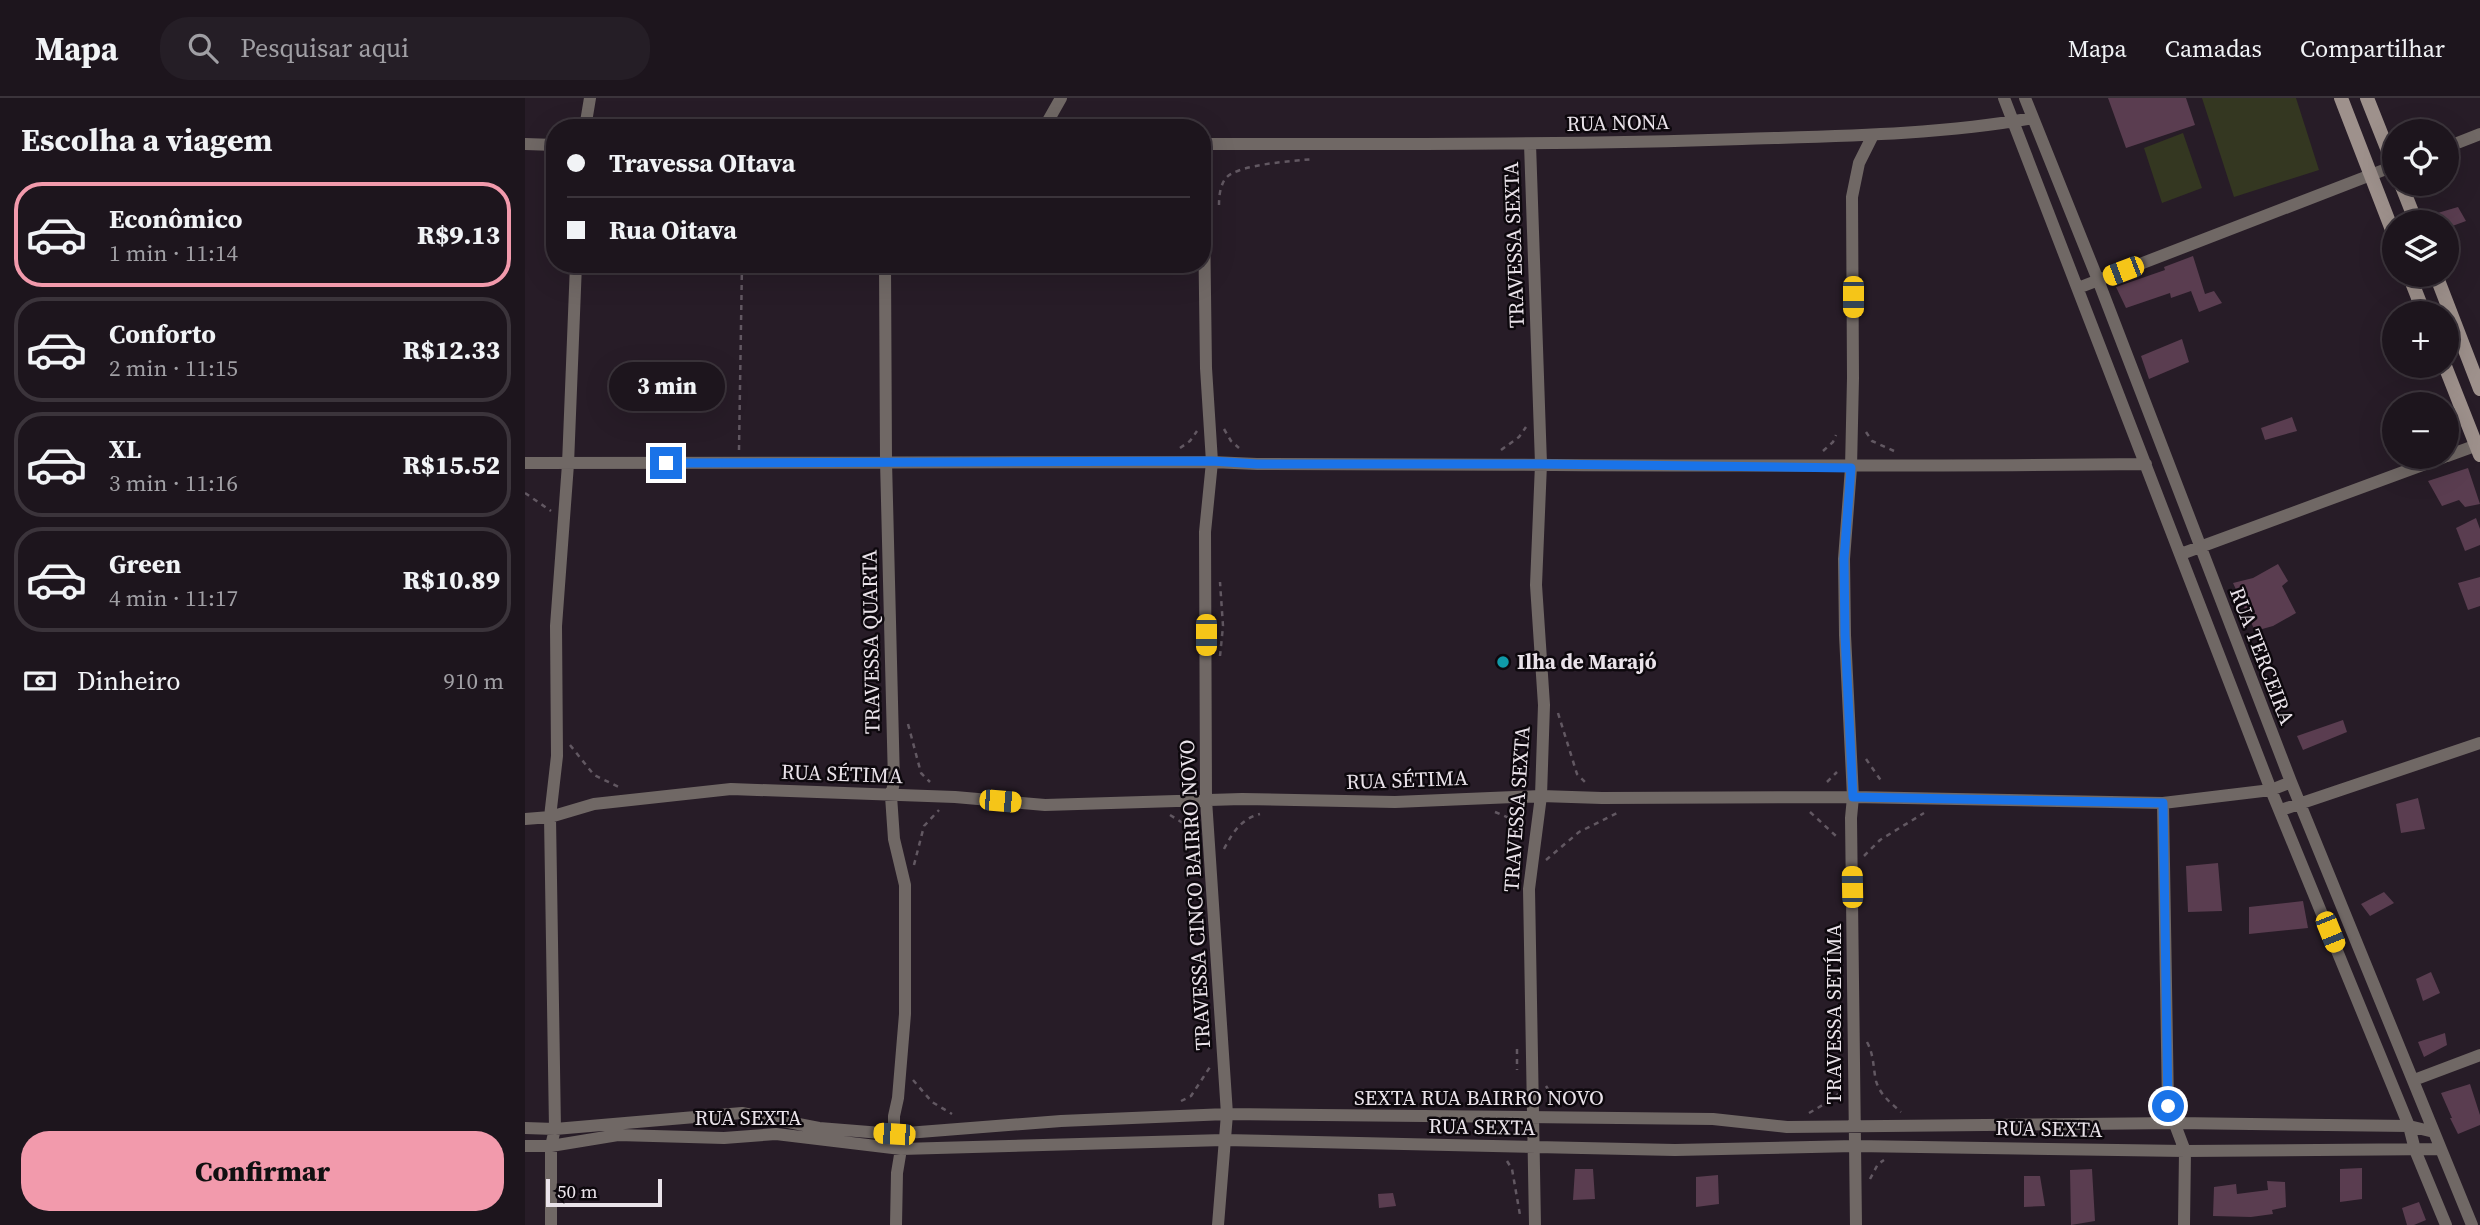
<!DOCTYPE html>
<html lang="pt">
<head>
<meta charset="utf-8">
<style>
  body { margin:0; font-family:"Source Serif 4",serif; background:#251e26; color:#f1f3f6; height:100vh; display:flex; flex-direction:column; font-size:26px; white-space:nowrap }
  * { box-sizing:border-box; margin:0 }
  p { font-size:23px; color:#a09fa4 }
  .icon { flex:none; width:38px; height:38px; fill:none; stroke:currentColor; stroke-width:2; stroke-linecap:round; stroke-linejoin:round }
  .map { position:relative; flex:1; overflow:hidden }
  .panel { display:flex; flex-direction:column; background:#1d151d; width:525px }
  .panel>* { flex:none }
  .banner { position:absolute; left:21px; top:21px; width:665px; height:154px; border-radius:28px; box-shadow:0 7px 28px #0002,0 0 0 2px #3b343b; display:grid; align-content:center; height:154px; padding:0 21px; background:#1d151d }
  .fabs { position:absolute; left:1857px; top:21px; display:grid; gap:14px }
  .fabs a { display:grid; place-items:center; width:77px; height:77px; border-radius:50%; background:#1d151d; box-shadow:0 7px 28px #0002,0 0 0 2px #3b343b; font-size:35px }
  .scale { position:absolute; left:21px; bottom:18px; width:116px; box-sizing:border-box; padding-left:7px; border:4px solid #eae3ea; border-top:0; font-size:19px; line-height:24px; white-space:nowrap; color:#eae3ea; -webkit-text-stroke:5px #0d080d; paint-order:stroke }
  .end { position:absolute; width:32px; height:32px; margin:-16px; border:9px solid #1a73e8; background:#fff; box-shadow:0 0 0 4px #fff }
  .from { border-radius:50% }
  .bubble { position:absolute; height:49px; border-radius:24px; background:#1d151d; box-shadow:0 7px 28px #0002,0 0 0 2px #3b343b; font-size:23px; font-weight:800; line-height:49px; text-align:center }
  .car { position:absolute; width:21px; height:42px; margin:-21px -10px; border-radius:9px; box-shadow:0 0 5px 2px #0007; background:linear-gradient(#f5c518 24%,#345 0 40%,#f5c518 0 76%,#345 0 86%,#f5c518 0) }
  .banner b { display:flex; align-items:center; gap:24px; height:66px; font-size:26px }
  .banner b+b { border-top:2px solid #3b343b }
  .banner i { width:18px; height:18px; background:#f1f3f6 }
  ul { padding:0; list-style:none }
  li { display:flex; align-items:center; gap:21px; height:105px; margin:0 14px 10px; padding:0 7px; border:4px solid #3b343b; border-radius:28px }
  li div { flex:1 }
  li b { display:block; font-size:26px }
  li em { font-style:normal; font-weight:800 }
  li.selected { border-color:#f29aac }
  li>.icon { width:63px; height:63px; stroke-width:1.5 }
  h2 { padding:0 21px; font-size:32px; line-height:84px }
  .pay { display:flex; align-items:center; gap:18px; height:77px; padding:0 21px; font-size:26px }
  .pay p { margin-inline-start:auto }
  .action { display:flex; gap:14px; margin-top:auto; padding:14px 21px }
  .action a { flex:1; height:80px; border-radius:28px; background:#f29aac; color:#111; font-size:28px; font-weight:800; line-height:80px; text-align:center }
  header { display:flex; align-items:center; gap:42px; box-sizing:border-box; height:98px; padding:0 35px; background:#1d151d; border-bottom:2px solid #3b343b }
  header strong { font-size:33px }
  nav { display:flex; gap:38px; margin-inline-start:auto; font-size:24px }
  .search { width:490px; height:63px; background:#251e26; display:flex; align-items:center; gap:18px; box-sizing:border-box; padding:0 24px; border-radius:28px; color:#a09fa4; font-size:26px }
  main { display:flex; flex:1; min-height:0 }
  .map>svg:first-child { display:block }
  .green { fill:#343721 }
  .building { fill:#5a3d50 }
  .lines { fill:none; stroke-linecap:round; stroke-linejoin:round }
  .path { stroke:#625862; stroke-width:2.5; stroke-dasharray:5 5; stroke-linecap:butt }
  .street { stroke:#706865; stroke-width:12 }
  .secondary { stroke:#9e918c; stroke-width:14 }
  .route { stroke:#1a73e8; stroke-width:9 }
  .culture-dot { fill:#0f9aa8; stroke:#0d080d; stroke-width:2.5 }
  .labels { text-anchor:middle; stroke-width:5; stroke-linejoin:round; paint-order:stroke }
  .street-label { font-size:21px; fill:#eae3ea; stroke:#0d080d }
  .poi-label { font-size:21px; font-weight:bold; fill:#eae3ea; stroke:#0d080d; text-anchor:start }
</style>
</head>
<body>
<header>
<strong>Mapa</strong>
<div class="search"><svg class="icon" aria-label="search" viewBox="0 0 24 24"><circle cx="10" cy="10" r="6"/><path d="M15 15l6 6"/></svg>Pesquisar aqui</div>
<nav><a>Mapa</a><a>Camadas</a><a>Compartilhar</a></nav>
</header>
<main>
<section class="panel">
<h2>Escolha a viagem</h2>
<ul>
<li class="selected"><svg class="icon" aria-label="car" viewBox="0 0 24 24"><path d="M5 17H2v-5l4-1 3-4h7l3 4 3 1v5h-3M9 17h6M6 11h13"/><circle cx="7" cy="17" r="2"/><circle cx="17" cy="17" r="2"/></svg><div><b>Econômico</b><p>1 min · 11:14</p></div><em>R$9.13</em></li>
<li><svg class="icon" aria-label="car" viewBox="0 0 24 24"><path d="M5 17H2v-5l4-1 3-4h7l3 4 3 1v5h-3M9 17h6M6 11h13"/><circle cx="7" cy="17" r="2"/><circle cx="17" cy="17" r="2"/></svg><div><b>Conforto</b><p>2 min · 11:15</p></div><em>R$12.33</em></li>
<li><svg class="icon" aria-label="car" viewBox="0 0 24 24"><path d="M5 17H2v-5l4-1 3-4h7l3 4 3 1v5h-3M9 17h6M6 11h13"/><circle cx="7" cy="17" r="2"/><circle cx="17" cy="17" r="2"/></svg><div><b>XL</b><p>3 min · 11:16</p></div><em>R$15.52</em></li>
<li><svg class="icon" aria-label="car" viewBox="0 0 24 24"><path d="M5 17H2v-5l4-1 3-4h7l3 4 3 1v5h-3M9 17h6M6 11h13"/><circle cx="7" cy="17" r="2"/><circle cx="17" cy="17" r="2"/></svg><div><b>Green</b><p>4 min · 11:17</p></div><em>R$10.89</em></li>
</ul>
<div class="pay"><svg class="icon" aria-label="cash" viewBox="0 0 24 24"><path d="M3 7h18v10H3z"/><circle cx="12" cy="12" r="2"/></svg>Dinheiro<p>910 m</p></div>
<div class="action"><a>Confirmar</a></div>
</section>
<div class="map">
<svg width="1955" height="1127" viewBox="0 0 1955 1127">
  <rect width="100%" height="100%" fill="#271c27"/>
  <!-- green -->
  <path class="green" d="M 1677,0 L 1771,0 L 1794,72 L 1709,99 Z
    M 1658,35 L 1677,90 L 1637,105 L 1619,50 Z"/>
  <!-- building -->
  <path class="building" d="M 1583,0 L 1661,0 L 1670,27 L 1601,50 Z
    M 1933,109 L 1941,123 L 1922,130 L 1922,124 L 1900,124 L 1899,119 Z
    M 1668,158 L 1680,196 L 1689,193 L 1697,205 L 1674,214 L 1666,193 L 1646,200 L 1645,195 L 1601,210 L 1591,189 L 1640,172 L 1639,169 Z
    M 1657,241 L 1664,264 L 1624,281 L 1616,258 Z
    M 1767,319 L 1772,333 L 1740,342 L 1736,330 Z
    M 1943,370 L 1955,406 L 1940,409 L 1934,402 L 1917,408 L 1903,383 Z
    M 1951,420 L 1955,431 L 1955,447 L 1940,453 L 1931,430 Z
    M 1753,466 L 1763,483 L 1757,488 L 1771,515 L 1748,528 L 1730,533 L 1708,485 L 1728,480 Z
    M 1955,479 L 1955,508 L 1943,512 L 1933,485 Z
    M 1818,622 L 1822,634 L 1778,652 L 1772,638 Z
    M 1893,700 L 1900,731 L 1876,735 L 1871,706 Z
    M 1693,765 L 1697,813 L 1663,814 L 1661,768 Z
    M 1859,794 L 1869,805 L 1845,818 L 1836,806 Z
    M 1778,803 L 1783,830 L 1724,836 L 1724,809 Z
    M 1906,874 L 1915,895 L 1898,903 L 1891,881 Z
    M 1920,935 L 1922,947 L 1899,959 L 1893,944 Z
    M 1945,986 L 1955,1017 L 1955,1027 L 1933,1036 L 1925,1020 L 1927,1020 L 1916,995 Z
    M 1837,1070 L 1837,1101 L 1815,1104 L 1815,1071 Z
    M 1050,1071 L 1068,1071 L 1070,1101 L 1048,1102 Z
    M 1567,1071 L 1570,1123 L 1546,1127 L 1545,1072 Z
    M 1193,1077 L 1194,1106 L 1171,1109 L 1171,1079 Z
    M 1499,1078 L 1515,1078 L 1520,1108 L 1499,1109 Z
    M 1742,1083 L 1760,1084 L 1761,1109 L 1747,1112 L 1748,1116 L 1726,1119 L 1688,1118 L 1689,1089 L 1711,1086 L 1712,1096 L 1743,1092 Z
    M 868,1095 L 871,1108 L 854,1110 L 853,1096 Z
    M 1894,1104 L 1901,1122 L 1889,1127 L 1882,1127 L 1877,1110 Z"/>
  <g class="lines">
    <!-- path -->
    <path class="path" d="M 694,107 C 694,99 695,87 701,80 C 713,66 769,63 789,61
      M 699,331 L 706,343 L 714,350
      M 1341,334 L 1347,343 L 1369,353
      M 655,350 L 665,343 L 672,333
      M 214,352 L 217,166
      M 976,352 L 994,339 L 1001,329
      M 1298,353 L 1308,344 L 1311,337
      M 0,395 L 26,413
      M 695,558 L 698,528 L 695,484
      M 1033,615 L 1052,676 L 1062,686
      M 383,626 L 396,675 L 405,684
      M 45,647 L 69,677 L 94,689
      M 1341,661 L 1357,684
      M 1302,684 L 1312,674
      M 989,685 L 1004,670
      M 656,690 L 667,680
      M 970,714 L 984,720 L 997,736
      M 1285,714 L 1311,738
      M 645,717 L 669,732
      M 699,751 C 708,734 716,721 735,716
      M 1339,758 L 1355,742 L 1399,715
      M 1021,762 L 1054,734 L 1094,714
      M 389,767 L 399,728 L 414,712
      M 1342,944 C 1349,957 1348,969 1351,983 C 1355,997 1366,1005 1376,1014
      M 992,951 L 992,972
      M 388,982 L 407,1004 L 427,1016
      M 1021,988 L 1032,1006
      M 656,1003 L 666,998 L 685,969
      M 1284,1015 L 1308,1001 L 1316,993
      M 982,1063 L 987,1071 L 995,1117
      M 1345,1081 L 1353,1066 L 1359,1062"/>
    <!-- street -->
    <path class="street" d="M 1479,0 L 1746,692 L 1884,1028 L 1890,1052 L 1921,1127
      M 1500,0 L 1573,182 L 1766,684 L 1947,1127
      M 60,30 L 65,0
      M 519,30 L 536,0
      M 0,46 L 30,47
      M 677,46 C 857,46 1037,47 1217,41 C 1314,38 1413,37 1508,20
      M 678,46 L 681,270 L 687,364 L 680,434 L 681,702 L 702,1016 L 693,1127
      M 1005,46 L 1016,366 L 1011,487 L 1019,607 L 1016,698 L 1004,791 L 1010,1127
      M 1922,49 L 1955,36
      M 360,166 L 361,363 L 369,684 L 366,698 L 369,741 L 380,787 L 380,916 L 373,1000 L 369,1018 L 369,1036 L 376,1051 L 372,1075 L 371,1127
      M 1553,190 L 1869,68
      M 1922,358 L 1955,346
      M 0,365 L 687,364 L 732,366 C 1029,366 1325,370 1621,366
      M 1656,456 L 1919,359
      M 1638,705 L 1643,1008 L 1660,1053 L 1659,1127
      M 1756,712 L 1955,645
      M 0,721 L 25,719 L 69,706 L 206,691 L 430,699 L 520,707 L 717,701 L 870,704 L 1016,698 L 1077,700 L 1328,699 L 1638,705 L 1746,692 L 1766,684
      M 1889,982 L 1955,957
      M 0,1030 L 30,1031 L 217,1015 L 294,1030 L 369,1036 L 536,1023 L 702,1016 L 1188,1021 L 1262,1029 L 1651,1025 L 1884,1028 L 1909,1034
      M 0,1048 L 26,1048 L 93,1037 L 199,1040 L 251,1036 L 376,1051 L 699,1042 L 1150,1052 L 1330,1048 L 1660,1053 L 1916,1051
      M 26,1127 L 26,1048 L 30,1031 L 25,719 L 32,658 L 31,528 L 43,366 L 51,166
      M 1331,1127 L 1326,720 L 1328,699 L 1320,537 L 1319,461 L 1326,370 L 1328,280 L 1327,99 L 1334,65 L 1348,37"/>
    <!-- secondary -->
    <path class="secondary" d="M 1816,0 L 1869,137
      M 1842,0 L 1869,68
      M 1876,86 L 1891,124
      M 1884,177 L 1899,215
      M 1911,177 L 1955,291
      M 1920,268 L 1955,357"/>
  </g>
  <g class="lines">
    <!-- route -->
    <path class="route" d="M 141,365 L 687,363 L 732,366 L 1016,366 L 1326,370 L 1319,461 L 1320,537 L 1328,699 L 1638,705 L 1643,1008"/>
  </g>
  <!-- markers -->
  <circle class="culture-dot" cx="978" cy="564" r="7"/>
  <g class="labels">
    <!-- street labels -->
    <g class="street-label">
      <text transform="translate(1093 25) rotate(-1)" y="7">RUA NONA</text>
      <text transform="translate(989 147) rotate(-92)" y="7">TRAVESSA SEXTA</text>
      <text transform="translate(346 544) rotate(-91)" y="7">TRAVESSA QUARTA</text>
      <text transform="translate(1737 558) rotate(69)" y="7">RUA TERCEIRA</text>
      <text transform="translate(317 676) rotate(2)" y="7">RUA SÉTIMA</text>
      <text transform="translate(882 682) rotate(-2)" y="7">RUA SÉTIMA</text>
      <text transform="translate(992 711) rotate(-86)" y="7">TRAVESSA SEXTA</text>
      <text transform="translate(670 797) rotate(-93)" y="7">TRAVESSA CINCO BAIRRO NOVO</text>
      <text transform="translate(1309 916) rotate(-90)" y="7">TRAVESSA SETÍMA</text>
      <text x="954" y="1007">SEXTA RUA BAIRRO NOVO</text>
      <text x="223" y="1027">RUA SEXTA</text>
      <text transform="translate(957 1029) rotate(1)" y="7">RUA SEXTA</text>
      <text transform="translate(1524 1031) rotate(1)" y="7">RUA SEXTA</text>
    </g>
    <!-- poi labels -->
    <g class="poi-label">
      <text x="992" y="571">Ilha de Marajó</text>
    </g>
  </g>
</svg>
<div class="fabs">
<a><svg class="icon" aria-label="locate" viewBox="0 0 24 24"><circle cx="12" cy="12" r="6"/><path d="M12 2v4M12 18v4M2 12h4M18 12h4"/></svg></a>
<a><svg class="icon" aria-label="layers" viewBox="0 0 24 24"><path d="M12 4l9 5-9 5-9-5zM3 14l9 5 9-5"/></svg></a>
<a>+</a>
<a>−</a>
</div>
<div class="scale">50 m</div>
<i class="end from" style="left:1643px;top:1008px"></i>
<i class="end" style="left:141px;top:365px"></i>
<div class="bubble" style="left:84px;top:264px;width:116px">3 min</div>
<i class="car" style="left:1598px;top:173px;rotate:249deg"></i>
<i class="car" style="left:1328px;top:199px;rotate:180deg"></i>
<i class="car" style="left:681px;top:537px;rotate:180deg"></i>
<i class="car" style="left:475px;top:703px;rotate:95deg"></i>
<i class="car" style="left:1327px;top:789px;rotate:359deg"></i>
<i class="car" style="left:1805px;top:834px;rotate:158deg"></i>
<i class="car" style="left:369px;top:1036px;rotate:274deg"></i>
<div class="banner">
<b><i class="from"></i>Travessa OItava</b>
<b><i></i>Rua Oitava</b>
</div>
</div>
</main>
</body>
</html>
